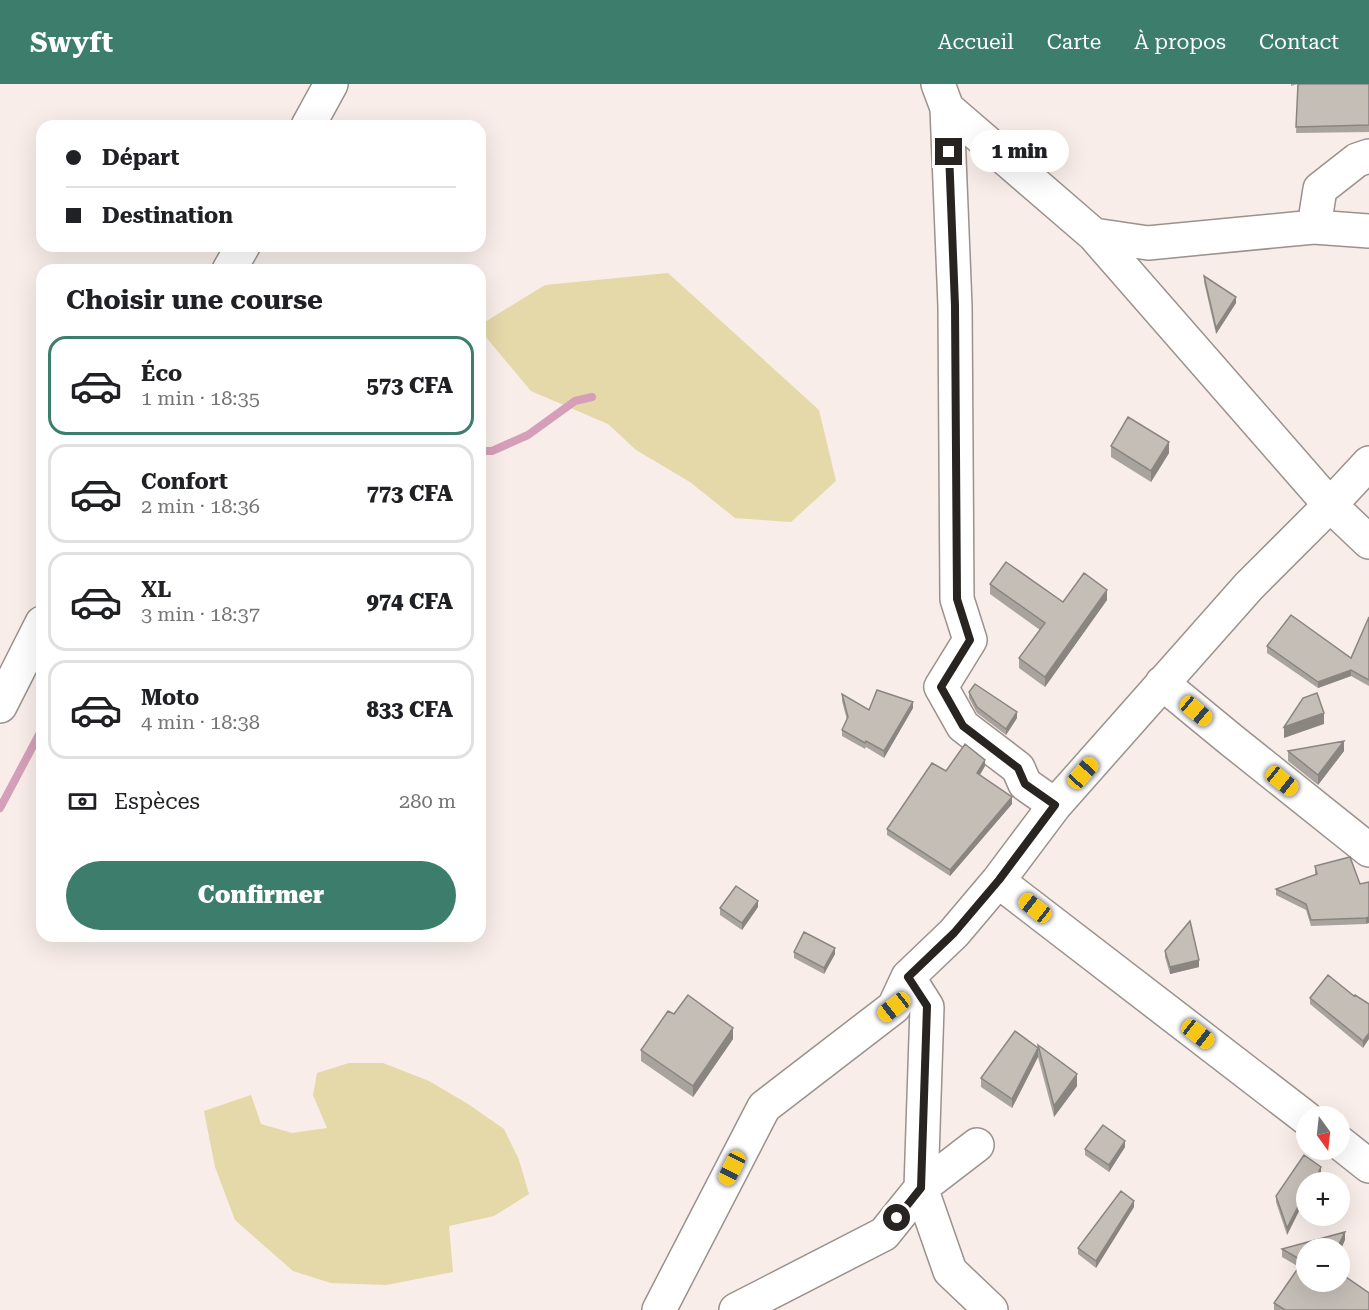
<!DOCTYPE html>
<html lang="fr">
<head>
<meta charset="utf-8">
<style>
  body { margin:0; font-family:"Roboto Serif",serif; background:#f2f2f2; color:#202124; height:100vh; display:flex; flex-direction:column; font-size:22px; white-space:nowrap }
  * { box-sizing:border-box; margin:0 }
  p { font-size:20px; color:#757577 }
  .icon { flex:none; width:33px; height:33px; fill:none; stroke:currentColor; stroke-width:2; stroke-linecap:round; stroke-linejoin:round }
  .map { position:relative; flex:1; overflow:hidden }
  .panel { position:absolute; left:36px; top:180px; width:450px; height:678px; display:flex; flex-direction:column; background:#fff; border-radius:18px; box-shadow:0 6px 24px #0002 }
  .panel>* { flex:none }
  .hud { position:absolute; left:36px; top:36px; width:450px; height:132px; border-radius:18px; box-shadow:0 6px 24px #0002; display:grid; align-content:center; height:132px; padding:0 30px; background:#fff }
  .needle { width:39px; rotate:165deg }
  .fabs { position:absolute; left:1296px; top:1022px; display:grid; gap:12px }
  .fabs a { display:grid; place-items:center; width:54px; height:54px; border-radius:50%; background:#fff; box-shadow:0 6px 24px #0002; font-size:30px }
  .end { position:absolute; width:27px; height:27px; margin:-14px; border:8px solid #282422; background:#fff; box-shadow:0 0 0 3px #fff }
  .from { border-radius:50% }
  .bubble { position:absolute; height:42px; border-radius:21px; background:#fff; box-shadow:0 6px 24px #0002; font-size:20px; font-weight:800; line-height:42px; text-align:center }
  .car { position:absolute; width:18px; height:36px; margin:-18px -9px; border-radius:8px; box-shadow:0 0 4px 2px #0007; background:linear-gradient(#f5c518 24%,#345 0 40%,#f5c518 0 76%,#345 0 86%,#f5c518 0) }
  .hud b { display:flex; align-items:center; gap:21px; height:57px; font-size:22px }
  .hud b+b { border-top:2px solid #e0e0e0 }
  .hud i { width:15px; height:15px; background:#202124 }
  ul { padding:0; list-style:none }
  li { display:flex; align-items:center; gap:18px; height:99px; margin:0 12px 9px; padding:0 18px; border:3px solid #e0e0e0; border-radius:18px }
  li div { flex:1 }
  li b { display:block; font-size:22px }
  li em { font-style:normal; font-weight:800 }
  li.on { border-color:#3d7d6c }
  li>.icon { width:54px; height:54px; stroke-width:1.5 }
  h2 { padding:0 30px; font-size:27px; line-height:72px }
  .pay { display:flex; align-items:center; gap:15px; height:66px; padding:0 30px; font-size:22px }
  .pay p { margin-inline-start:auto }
  .action { display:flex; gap:12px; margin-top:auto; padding:12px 30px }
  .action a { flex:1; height:69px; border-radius:36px; background:#3d7d6c; color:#fff; font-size:24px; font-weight:800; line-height:69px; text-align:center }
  header { display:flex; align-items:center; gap:36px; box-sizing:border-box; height:84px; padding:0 30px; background:#3d7d6c; color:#fff }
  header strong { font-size:28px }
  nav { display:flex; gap:33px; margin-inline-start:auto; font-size:21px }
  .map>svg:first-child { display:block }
  .green { fill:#e5d8a9 }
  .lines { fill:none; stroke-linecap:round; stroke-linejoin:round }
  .stream { stroke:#d59fb9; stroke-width:8 }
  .minor-casing { stroke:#9b918d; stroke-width:36 }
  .highway-casing { stroke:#9b918d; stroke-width:36 }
  .minor { stroke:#fff; stroke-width:33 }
  .highway { stroke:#fff; stroke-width:33 }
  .wall { fill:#a9a39d }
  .shaded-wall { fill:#8a8580 }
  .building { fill:#c5beb7; stroke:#8a8580; stroke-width:1.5 }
  .route { stroke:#282422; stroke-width:8 }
</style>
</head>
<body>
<header>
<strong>Swyft</strong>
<nav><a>Accueil</a><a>Carte</a><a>À propos</a><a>Contact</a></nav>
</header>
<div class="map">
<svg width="1369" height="1226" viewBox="0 0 1369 1226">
  <rect width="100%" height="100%" fill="#f8ede8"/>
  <!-- green -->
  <path class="green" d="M 668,189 L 819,326 L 836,397 L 791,438 L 735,434 L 690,398 L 636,366 L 608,340 L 531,307 L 480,246 L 480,241 L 545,201 Z
    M 349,979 L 383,979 L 429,997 L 468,1020 L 504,1045 L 519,1076 L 529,1110 L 494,1132 L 449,1142 L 453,1188 L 386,1201 L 331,1199 L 293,1187 L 235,1136 L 215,1083 L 204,1027 L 251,1011 L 261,1040 L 292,1049 L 327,1044 L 313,1011 L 317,989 Z"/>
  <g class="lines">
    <!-- stream -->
    <path class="stream" d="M 480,367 L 492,367 L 528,351 L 575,317 L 592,313
      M 0,724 L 42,645"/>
    <defs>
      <path id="minor" d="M 938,0 L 947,24 L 1094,151 L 1330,421 L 1369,458
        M 947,24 L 955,222 L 957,515 L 970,556 L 941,603 L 963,642 L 1018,684 L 1025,700 L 1055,721
        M 1314,143 L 1320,105 L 1357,76 L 1369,72
        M 1094,151 L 1148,159 L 1314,143 L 1369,147
        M 1162,599 L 1230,655 L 1369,766
        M 998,797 L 1306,1034
        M 908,893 L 927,923 L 921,1104 L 950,1187 L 991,1226
        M 1340,1059 L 1369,1082
        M 659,1226 L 764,1023 L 894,923 L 908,893 L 954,849 L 998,797 L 1055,721 L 1249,502 L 1330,421 L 1369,379
        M 736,1226 L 884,1150 L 921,1104 L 977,1061"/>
      <path id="highway" d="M 308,42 L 331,0
        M 229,186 L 243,162
        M 0,622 L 42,539"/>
    </defs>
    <!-- minor casing -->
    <use href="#minor" class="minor-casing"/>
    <!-- highway casing -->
    <use href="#highway" class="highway-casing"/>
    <!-- minor -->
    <use href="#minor" class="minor"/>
    <!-- highway -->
    <use href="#highway" class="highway"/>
  </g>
  <!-- wall -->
  <path class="wall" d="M 1291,0 L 1369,0 L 1369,48 L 1296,49 L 1298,0 L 1291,2 Z
    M 1204,192 L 1236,219 L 1216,250 L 1204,198 Z
    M 1111,362 L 1169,369 L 1151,398 L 1111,373 Z
    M 990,500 L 1063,518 L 1107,516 L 1045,603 L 1019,584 L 1019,574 L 1040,546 L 990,510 Z
    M 1369,533 L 1369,602 L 1351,592 L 1318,604 L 1267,569 L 1267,562 L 1351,574 Z
    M 969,608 L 1017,634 L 1006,651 L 977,629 L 969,614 Z
    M 842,610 L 869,626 L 913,624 L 884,674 L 866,663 L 865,665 L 842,652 L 842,646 L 847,636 L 842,617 Z
    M 1288,667 L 1344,667 L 1318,701 L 1288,677 Z
    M 985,682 L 980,691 L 1012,720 L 950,792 L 887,751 L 887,745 L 946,687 Z
    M 1315,782 L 1360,800 L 1369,798 L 1366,840 L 1311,842 L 1306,826 L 1276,811 L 1276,805 L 1315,791 Z
    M 758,823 L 742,846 L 720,831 L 720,824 Z
    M 1165,867 L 1199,883 L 1170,890 L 1165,873 Z
    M 794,868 L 835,870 L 824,890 L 794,874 Z
    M 1354,912 L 1369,920 L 1363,964 L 1310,920 L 1310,914 Z
    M 674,930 L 733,955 L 693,1013 L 641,977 L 641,966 Z
    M 1038,961 L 1077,1002 L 1054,1033 L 1038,973 Z
    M 1038,973 L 1012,1024 L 981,1003 L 981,994 Z
    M 1125,1063 L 1109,1088 L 1085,1071 L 1085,1065 Z
    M 1321,1089 L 1317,1098 L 1306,1098 L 1306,1119 L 1302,1121 L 1287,1151 L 1276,1118 L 1276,1112 Z
    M 1134,1123 L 1096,1184 L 1078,1170 L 1078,1164 Z
    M 1345,1156 L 1306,1164 L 1369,1226 L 1274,1226 L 1274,1219 L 1299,1183 L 1282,1173 L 1282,1165 Z"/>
  <!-- shaded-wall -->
  <path class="shaded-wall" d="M 1236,213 L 1236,219 L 1216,250 L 1216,244 Z
    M 1169,358 L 1169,369 L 1151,398 L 1151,387 Z
    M 1107,506 L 1107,516 L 1045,603 L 1045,593 Z
    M 1351,586 L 1351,592 L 1318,604 L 1318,598 Z
    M 913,618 L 913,624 L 884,674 L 884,667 Z
    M 1017,628 L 1017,634 L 1006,651 L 1006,645 Z
    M 1324,629 L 1324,640 L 1284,654 L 1284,643 Z
    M 1344,657 L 1344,667 L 1318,701 L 1318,691 Z
    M 985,676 L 985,682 L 977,695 L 977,689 Z
    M 1012,713 L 1012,720 L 950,792 L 950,786 Z
    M 758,817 L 758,823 L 742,846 L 742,839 Z
    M 1369,833 L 1369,839 L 1366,840 L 1366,834 Z
    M 835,864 L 835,870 L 824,890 L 824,884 Z
    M 1199,876 L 1199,883 L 1170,890 L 1170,883 Z
    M 733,944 L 733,955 L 693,1013 L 693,1002 Z
    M 1369,949 L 1369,955 L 1363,964 L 1363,957 Z
    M 1038,964 L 1038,973 L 1012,1024 L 1012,1015 Z
    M 1077,990 L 1077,1002 L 1054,1033 L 1054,1022 Z
    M 1125,1057 L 1125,1063 L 1109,1088 L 1109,1081 Z
    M 1321,1083 L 1321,1089 L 1317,1098 L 1314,1098 Z
    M 1306,1113 L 1306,1120 L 1302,1121 L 1287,1151 L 1287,1144 L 1302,1115 Z
    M 1134,1117 L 1134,1123 L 1096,1184 L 1096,1177 Z
    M 1345,1148 L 1345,1156 L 1340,1168 L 1340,1164 L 1337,1164 Z"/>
  <!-- building -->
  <path class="building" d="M 1298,0 L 1369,0 L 1369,41 L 1296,43 Z
    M 1204,192 L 1236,213 L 1216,244 Z
    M 1128,333 L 1169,358 L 1151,387 L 1111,362 Z
    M 1006,478 L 1063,518 L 1084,489 L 1107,506 L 1045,593 L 1019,574 L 1045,539 L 990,500 Z
    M 1291,531 L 1351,574 L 1369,533 L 1369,596 L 1351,586 L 1318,598 L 1267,562 Z
    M 975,600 L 1017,628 L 1006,645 L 977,623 L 969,608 Z
    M 877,606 L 913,618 L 884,667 L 866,657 L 865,659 L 842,646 L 848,633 L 842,610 L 869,626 Z
    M 1317,609 L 1324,629 L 1284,643 L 1303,614 Z
    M 1344,657 L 1318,691 L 1288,667 Z
    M 965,660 L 985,676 L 977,689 L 1012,713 L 950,786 L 887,745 L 932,679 L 946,687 Z
    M 1350,773 L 1360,800 L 1369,798 L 1369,833 L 1366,834 L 1311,836 L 1306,820 L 1276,805 L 1317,790 L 1315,782 Z
    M 736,802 L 758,817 L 742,839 L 720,824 Z
    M 1190,837 L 1199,876 L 1170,883 L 1165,867 Z
    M 804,848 L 835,864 L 824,884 L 794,868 Z
    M 1328,891 L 1354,912 L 1355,911 L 1369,920 L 1369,949 L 1363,957 L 1310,914 Z
    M 688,911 L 733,944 L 693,1002 L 641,966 L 668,927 L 674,930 Z
    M 1015,947 L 1038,964 L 1012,1015 L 981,994 Z
    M 1038,961 L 1077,990 L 1054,1022 Z
    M 1103,1041 L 1125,1057 L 1109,1081 L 1085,1065 Z
    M 1304,1071 L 1321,1083 L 1314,1098 L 1306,1098 L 1306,1113 L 1302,1115 L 1287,1144 L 1276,1112 Z
    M 1121,1107 L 1134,1117 L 1096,1177 L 1078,1164 Z
    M 1345,1148 L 1337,1164 L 1306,1164 L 1306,1197 L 1340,1197 L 1340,1189 L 1369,1209 L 1369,1226 L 1285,1226 L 1274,1219 L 1303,1177 L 1282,1165 Z"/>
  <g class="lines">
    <!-- route -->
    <path class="route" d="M 897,1134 L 921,1104 L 927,922 L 908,893 L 954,849 L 999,796 L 1055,721 L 1025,700 L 1018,684 L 963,642 L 941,603 L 970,556 L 957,515 L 955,222 L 949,68"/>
  </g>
</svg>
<div class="fabs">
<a><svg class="needle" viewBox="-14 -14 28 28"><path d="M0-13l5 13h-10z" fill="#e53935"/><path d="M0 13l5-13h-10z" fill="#757577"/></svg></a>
<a>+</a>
<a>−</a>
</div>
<i class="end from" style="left:897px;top:1134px"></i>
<i class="end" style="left:949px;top:68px"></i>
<div class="bubble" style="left:970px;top:46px;width:99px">1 min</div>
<i class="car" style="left:1196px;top:627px;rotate:130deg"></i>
<i class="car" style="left:1083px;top:689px;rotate:42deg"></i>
<i class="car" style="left:1282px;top:697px;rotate:129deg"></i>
<i class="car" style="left:1035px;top:824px;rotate:308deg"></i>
<i class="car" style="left:894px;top:923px;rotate:232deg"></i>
<i class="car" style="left:1198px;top:950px;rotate:128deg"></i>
<i class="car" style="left:732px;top:1084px;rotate:207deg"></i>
<div class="hud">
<b><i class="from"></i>Départ</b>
<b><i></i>Destination</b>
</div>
<section class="panel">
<h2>Choisir une course</h2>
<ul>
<li class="on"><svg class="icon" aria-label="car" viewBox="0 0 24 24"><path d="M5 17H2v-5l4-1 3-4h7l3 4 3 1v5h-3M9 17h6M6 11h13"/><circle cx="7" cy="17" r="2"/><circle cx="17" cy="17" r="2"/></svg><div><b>Éco</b><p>1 min · 18:35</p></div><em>573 CFA</em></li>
<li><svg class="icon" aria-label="car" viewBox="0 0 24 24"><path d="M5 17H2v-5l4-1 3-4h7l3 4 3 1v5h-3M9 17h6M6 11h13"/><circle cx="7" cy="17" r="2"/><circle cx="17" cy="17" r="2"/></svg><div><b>Confort</b><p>2 min · 18:36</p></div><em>773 CFA</em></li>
<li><svg class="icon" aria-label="car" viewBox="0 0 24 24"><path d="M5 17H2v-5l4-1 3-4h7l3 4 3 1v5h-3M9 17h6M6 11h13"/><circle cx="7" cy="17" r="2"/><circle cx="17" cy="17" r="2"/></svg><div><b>XL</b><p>3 min · 18:37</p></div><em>974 CFA</em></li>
<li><svg class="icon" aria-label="car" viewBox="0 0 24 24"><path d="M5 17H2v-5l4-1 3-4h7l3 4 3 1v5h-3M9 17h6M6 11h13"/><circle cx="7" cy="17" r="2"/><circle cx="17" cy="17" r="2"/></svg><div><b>Moto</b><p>4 min · 18:38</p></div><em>833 CFA</em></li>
</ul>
<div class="pay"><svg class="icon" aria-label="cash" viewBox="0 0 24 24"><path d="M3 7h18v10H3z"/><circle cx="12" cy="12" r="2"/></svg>Espèces<p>280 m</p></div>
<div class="action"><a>Confirmer</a></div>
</section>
</div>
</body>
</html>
